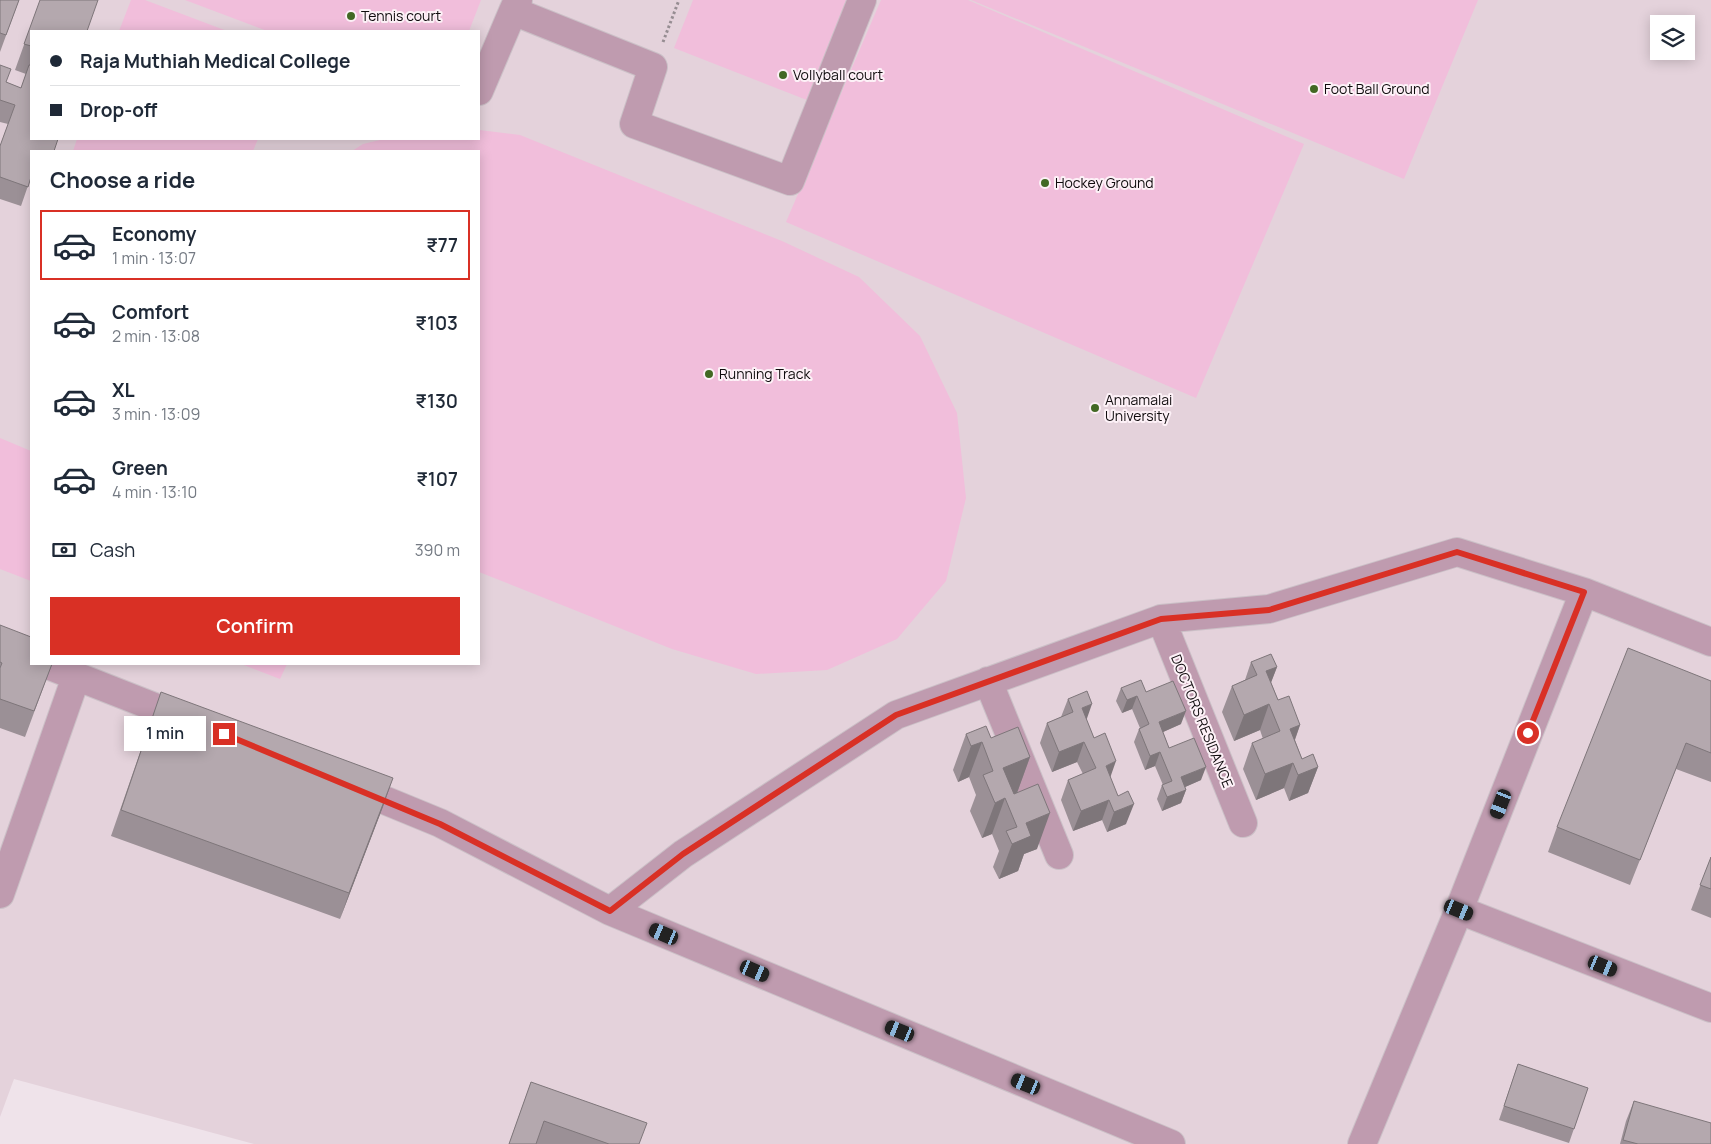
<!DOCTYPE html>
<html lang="en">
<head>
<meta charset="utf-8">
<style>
  body { margin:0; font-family:Manrope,sans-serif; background:#f2f2f3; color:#1f2937; height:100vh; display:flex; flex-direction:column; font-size:19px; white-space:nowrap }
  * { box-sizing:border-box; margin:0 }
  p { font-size:16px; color:#747a83 }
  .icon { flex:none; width:28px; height:28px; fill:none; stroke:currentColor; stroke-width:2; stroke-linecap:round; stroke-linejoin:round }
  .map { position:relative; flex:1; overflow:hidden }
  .details { position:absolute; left:30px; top:150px; width:450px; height:515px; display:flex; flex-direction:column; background:#fff; border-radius:0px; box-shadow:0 2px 12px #0003 }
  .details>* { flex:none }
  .hud { position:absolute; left:30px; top:30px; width:450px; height:110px; border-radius:0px; box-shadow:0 2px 12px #0003; display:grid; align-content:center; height:110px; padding:0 20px; background:#fff }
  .controls { position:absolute; left:1650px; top:15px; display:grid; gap:10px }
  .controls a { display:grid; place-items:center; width:45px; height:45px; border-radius:0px; background:#fff; box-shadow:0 2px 12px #0003; font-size:25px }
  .end { position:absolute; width:22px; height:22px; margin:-11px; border:6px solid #d93025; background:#fff; box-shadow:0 0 0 2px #fff }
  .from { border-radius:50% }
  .bubble { position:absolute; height:35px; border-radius:0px; background:#fff; box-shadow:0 2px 12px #0003; font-size:16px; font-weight:600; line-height:35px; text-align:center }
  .car { position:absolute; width:15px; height:30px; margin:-15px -8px; border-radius:6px; box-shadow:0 0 4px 1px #0007; background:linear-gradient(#222 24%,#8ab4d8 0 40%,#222 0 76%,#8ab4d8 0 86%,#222 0) }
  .hud b { display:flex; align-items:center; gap:18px; height:48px; font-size:19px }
  .hud b+b { border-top:1px solid #e0e1e3 }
  .hud i { width:12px; height:12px; background:#1f2937 }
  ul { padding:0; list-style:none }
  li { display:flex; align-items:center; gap:15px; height:70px; margin:0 10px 8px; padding:0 10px; border:2px solid transparent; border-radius:0px }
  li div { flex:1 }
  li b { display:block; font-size:19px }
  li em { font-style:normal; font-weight:600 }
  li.on { border-color:#d93025 }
  li>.icon { width:45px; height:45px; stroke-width:1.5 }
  h2 { padding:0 20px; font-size:22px; line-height:60px }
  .pay { display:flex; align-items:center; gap:12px; height:55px; padding:0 20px; font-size:19px }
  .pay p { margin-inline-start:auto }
  .button { display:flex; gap:10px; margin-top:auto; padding:10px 20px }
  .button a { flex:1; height:58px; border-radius:0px; background:#d93025; color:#fff; font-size:20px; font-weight:600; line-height:58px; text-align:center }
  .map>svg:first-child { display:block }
  .built { fill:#e4d2db; fill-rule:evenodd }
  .green { fill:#f1bedb }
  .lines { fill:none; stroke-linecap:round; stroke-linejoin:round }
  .minor-casing { stroke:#cbc0c7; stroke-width:30 }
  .path { stroke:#968d92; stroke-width:3; stroke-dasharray:2.5 2.5; stroke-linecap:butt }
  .minor { stroke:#bf9baf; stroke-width:28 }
  .wall { fill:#9b9096 }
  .shaded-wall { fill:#7e767a }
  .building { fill:#b4a8ae; stroke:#7e767a }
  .route { stroke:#d93025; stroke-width:6 }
  .poi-dot { fill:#426924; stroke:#fdf1f7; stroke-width:2 }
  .labels { text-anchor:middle; stroke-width:4; stroke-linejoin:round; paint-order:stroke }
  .poi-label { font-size:14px; fill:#0f0b0d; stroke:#fdf1f7; text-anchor:start }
  .street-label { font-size:14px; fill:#0f0b0d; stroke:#fdf1f7 }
</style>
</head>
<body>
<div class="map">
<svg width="1711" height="1144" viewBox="0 0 1711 1144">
  <rect width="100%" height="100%" fill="#efe3ea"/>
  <!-- built -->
  <path class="built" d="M 0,0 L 1711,0 L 1711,1144 L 254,1144 L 14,1079 L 0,1117 ZM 1659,24 L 1686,24 L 1686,51 L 1659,51 ZM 31,31 L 479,31 L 479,139 L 31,139 ZM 31,151 L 479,151 L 479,664 L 31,664 Z"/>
  <!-- green -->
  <path class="green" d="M 131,0 L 145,0 L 227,31 L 119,31 Z
    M 185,0 L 481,0 L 469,31 L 267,31 Z
    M 693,0 L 852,0 L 812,102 L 674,48 Z
    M 881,0 L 968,0 L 1304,144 L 1196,398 L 786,222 Z
    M 971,0 L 1478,0 L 1404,179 Z
    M 479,130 L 520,135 L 782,241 L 859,277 L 920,336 L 957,413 L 966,498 L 946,581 L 897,639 L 827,670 L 756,674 L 672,649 L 479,572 L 479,151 L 352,151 L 363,144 L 384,139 L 479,139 Z
    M 77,139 L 258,139 L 253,151 L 73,151 Z
    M 0,438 L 31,451 L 31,581 L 0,569 Z
    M 241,664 L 287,664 L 280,679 Z"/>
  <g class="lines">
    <defs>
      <path id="minor" d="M 518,0 L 513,11 L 653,67 L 634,124 L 790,181 L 862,0
        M 479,91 L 513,11
        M 1161,619 L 1243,823
        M 45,664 L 190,721
        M 988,681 L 1059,855
        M 350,786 L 440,823 L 610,911 L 1171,1144
        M 0,894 L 76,677
        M 1459,910 L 1711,1008
        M 610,911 L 683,854 L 896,715 L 1161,619 L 1269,609 L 1457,552 L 1584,592
        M 1362,1144 L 1459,910 L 1584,592 L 1711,642"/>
    </defs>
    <!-- minor casing -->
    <use href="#minor" class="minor-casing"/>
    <!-- path -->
    <path class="path" d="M 663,42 L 679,0"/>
    <!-- minor -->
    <use href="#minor" class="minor"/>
  </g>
  <!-- wall -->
  <path class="wall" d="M 0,0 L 19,0 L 0,52 Z
    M 40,0 L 31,31 L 31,177 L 21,206 L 0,199 L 0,146 L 8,124 L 0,122 L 0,65 L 6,82 L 21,88 L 26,74 L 15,70 Z
    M 0,625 L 52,664 L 25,737 L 0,728 Z
    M 1251,662 L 1277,667 L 1271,682 L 1278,700 L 1300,725 L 1295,740 L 1302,759 L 1318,767 L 1308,793 L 1289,801 L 1284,788 L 1256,800 L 1243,769 L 1252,743 L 1263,739 L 1260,730 L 1234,741 L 1222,712 L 1232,686 L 1245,680 Z
    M 1711,681 L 1711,782 L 1676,769 L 1630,885 L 1548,852 L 1557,827 Z
    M 1121,688 L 1146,692 L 1181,724 L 1163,732 L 1169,748 L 1201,780 L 1185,787 L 1186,790 L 1181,803 L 1162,811 L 1157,799 L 1162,785 L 1163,785 L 1155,766 L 1145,770 L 1134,742 L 1139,729 L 1140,728 L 1132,709 L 1122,713 L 1116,701 Z
    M 161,692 L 384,804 L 340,919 L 111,836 Z
    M 1068,699 L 1086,719 L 1110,778 L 1126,824 L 1107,832 L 1102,820 L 1073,831 L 1061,800 L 1068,780 L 1083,774 L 1077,762 L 1052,772 L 1040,743 L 1047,723 L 1061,717 Z
    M 966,734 L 991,738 L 1030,757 L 1017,793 L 1037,849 L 1024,854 L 1018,871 L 999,879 L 993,867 L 999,851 L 992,834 L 982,838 L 970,811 L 976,795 L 969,777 L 958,782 L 953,770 Z
    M 1711,857 L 1711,918 L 1691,910 Z
    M 1518,1064 L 1588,1088 L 1569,1143 L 1499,1120 Z
    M 531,1082 L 639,1144 L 509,1144 Z
    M 1634,1101 L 1711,1144 L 1620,1144 L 1626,1121 Z"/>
  <!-- shaded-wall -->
  <path class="shaded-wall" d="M 1277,667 L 1267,693 L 1266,671 Z
    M 1137,696 L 1132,709 L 1122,713 L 1127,700 Z
    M 1092,704 L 1085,724 L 1082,708 Z
    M 1269,704 L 1260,730 L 1234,741 L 1244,715 Z
    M 1186,711 L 1181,724 L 1154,736 L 1159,722 Z
    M 1300,725 L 1291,750 L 1290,729 Z
    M 982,742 L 969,777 L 958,782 L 971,746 Z
    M 1084,742 L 1077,762 L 1052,772 L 1059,752 Z
    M 1160,752 L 1155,766 L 1145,770 L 1150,756 Z
    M 1030,757 L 1017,793 L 994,802 L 1003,768 Z
    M 1116,761 L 1109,781 L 1106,766 Z
    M 1293,763 L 1284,788 L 1256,800 L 1265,774 Z
    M 1206,767 L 1201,780 L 1176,791 L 1181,777 Z
    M 1318,767 L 1308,793 L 1289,801 L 1298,775 Z
    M 393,778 L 384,804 L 340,919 L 349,893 Z
    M 1186,790 L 1181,803 L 1162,811 L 1167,797 Z
    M 1005,798 L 992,834 L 982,838 L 995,803 Z
    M 1109,800 L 1102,820 L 1073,831 L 1081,811 Z
    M 1134,804 L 1126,824 L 1107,832 L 1114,812 Z
    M 1050,813 L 1037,849 L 1024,854 L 1018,871 L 999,879 L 1012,844 L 1026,823 Z"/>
  <!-- building -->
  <path class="building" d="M 0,0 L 19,0 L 6,35 L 0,33 Z
    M 40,0 L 98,0 L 87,31 L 31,31 L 31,46 L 24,44 Z
    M 0,65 L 11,69 L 6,82 L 21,88 L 29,65 L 31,65 L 31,139 L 58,139 L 54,151 L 31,151 L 31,177 L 28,187 L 0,177 L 0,146 L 15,105 L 0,100 Z
    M 0,625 L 31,637 L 31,664 L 52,664 L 34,711 L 0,699 L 0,668 L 2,663 L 0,662 Z
    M 1628,648 L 1711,681 L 1711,753 L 1686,743 L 1640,860 L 1557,827 Z
    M 1271,654 L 1277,667 L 1266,671 L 1278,700 L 1289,696 L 1300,725 L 1290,729 L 1302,759 L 1313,754 L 1318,767 L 1298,775 L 1293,763 L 1265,774 L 1252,743 L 1280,731 L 1269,704 L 1244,715 L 1232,686 L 1257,675 L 1251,662 Z
    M 1141,680 L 1146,692 L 1173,681 L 1186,711 L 1159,722 L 1169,748 L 1194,738 L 1206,767 L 1181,777 L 1186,790 L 1167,797 L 1162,785 L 1172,781 L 1160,752 L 1150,756 L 1139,729 L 1149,724 L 1137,696 L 1127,700 L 1121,688 Z
    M 1087,691 L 1092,704 L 1082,708 L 1094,738 L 1105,733 L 1116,761 L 1106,766 L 1118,796 L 1128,791 L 1134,804 L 1114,812 L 1109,800 L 1081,811 L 1068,780 L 1096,768 L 1084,742 L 1059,752 L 1047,723 L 1073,712 L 1068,699 Z
    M 161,692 L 393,778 L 349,893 L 121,810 Z
    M 986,726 L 991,738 L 1018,727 L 1030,757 L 1003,768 L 1014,794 L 1038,784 L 1050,813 L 1026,823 L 1031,836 L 1012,844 L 1006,831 L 1017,827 L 1005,798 L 995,803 L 983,775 L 993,771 L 982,742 L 971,746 L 966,734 Z
    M 1711,857 L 1711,889 L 1700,885 Z
    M 1518,1064 L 1588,1088 L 1574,1129 L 1504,1106 Z
    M 531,1082 L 647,1123 L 639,1144 L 609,1144 L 544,1121 L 536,1144 L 509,1144 Z
    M 1634,1101 L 1711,1123 L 1711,1144 L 1638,1144 L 1623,1140 Z"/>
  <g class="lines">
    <!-- route -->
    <path class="route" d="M 224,734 L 440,824 L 610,911 L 683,854 L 896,715 L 1161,619 L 1269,610 L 1457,552 L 1584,592 L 1528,733"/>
  </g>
  <!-- markers -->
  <g class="poi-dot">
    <circle cx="351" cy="16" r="5"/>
    <circle cx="783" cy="75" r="5"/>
    <circle cx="1314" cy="89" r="5"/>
    <circle cx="1045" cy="183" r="5"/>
    <circle cx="709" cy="374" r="5"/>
    <circle cx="1095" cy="408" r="5"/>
  </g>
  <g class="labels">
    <!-- poi labels -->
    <g class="poi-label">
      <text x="361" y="21">Tennis court</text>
      <text x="793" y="80">Vollyball court</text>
      <text x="1324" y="94">Foot Ball Ground</text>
      <text x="1055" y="188">Hockey Ground</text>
      <text x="719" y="379">Running Track</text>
      <text x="1105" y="405">Annamalai<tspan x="1105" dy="16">University</tspan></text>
    </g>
    <!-- street labels -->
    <g class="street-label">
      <text transform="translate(1202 721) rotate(68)" y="5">DOCTORS RESIDANCE</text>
    </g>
  </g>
</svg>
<div class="controls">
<a><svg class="icon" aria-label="layers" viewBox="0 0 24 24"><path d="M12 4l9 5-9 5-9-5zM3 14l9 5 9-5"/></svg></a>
</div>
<i class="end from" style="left:1528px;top:733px"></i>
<i class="end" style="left:224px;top:734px"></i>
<div class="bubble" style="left:124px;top:716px;width:82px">1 min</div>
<i class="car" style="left:1501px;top:804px;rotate:201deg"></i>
<i class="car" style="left:1459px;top:910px;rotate:112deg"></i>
<i class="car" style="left:664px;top:934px;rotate:293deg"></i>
<i class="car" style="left:1603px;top:966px;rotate:112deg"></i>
<i class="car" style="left:755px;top:971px;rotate:113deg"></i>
<i class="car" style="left:900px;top:1031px;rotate:292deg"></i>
<i class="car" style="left:1026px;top:1084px;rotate:292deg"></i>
<div class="hud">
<b><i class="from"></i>Raja Muthiah Medical College</b>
<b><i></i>Drop-off</b>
</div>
<section class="details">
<h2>Choose a ride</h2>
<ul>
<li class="on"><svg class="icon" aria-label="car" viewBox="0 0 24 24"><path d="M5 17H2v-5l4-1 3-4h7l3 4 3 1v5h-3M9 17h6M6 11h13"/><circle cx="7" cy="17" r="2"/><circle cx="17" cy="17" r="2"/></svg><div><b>Economy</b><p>1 min · 13:07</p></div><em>₹77</em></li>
<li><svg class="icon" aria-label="car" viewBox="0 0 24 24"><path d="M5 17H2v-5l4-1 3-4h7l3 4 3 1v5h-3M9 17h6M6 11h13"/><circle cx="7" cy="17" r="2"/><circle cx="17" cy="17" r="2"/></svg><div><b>Comfort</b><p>2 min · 13:08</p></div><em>₹103</em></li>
<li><svg class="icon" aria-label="car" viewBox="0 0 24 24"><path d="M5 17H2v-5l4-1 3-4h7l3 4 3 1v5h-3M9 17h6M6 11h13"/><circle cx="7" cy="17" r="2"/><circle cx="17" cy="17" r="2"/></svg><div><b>XL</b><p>3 min · 13:09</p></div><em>₹130</em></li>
<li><svg class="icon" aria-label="car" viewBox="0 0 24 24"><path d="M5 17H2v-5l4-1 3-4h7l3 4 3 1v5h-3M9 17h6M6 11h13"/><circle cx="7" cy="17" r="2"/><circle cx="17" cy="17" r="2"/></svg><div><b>Green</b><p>4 min · 13:10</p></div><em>₹107</em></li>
</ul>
<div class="pay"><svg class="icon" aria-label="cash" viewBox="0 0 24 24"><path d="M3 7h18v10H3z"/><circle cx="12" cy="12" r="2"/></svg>Cash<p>390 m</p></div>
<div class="button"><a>Confirm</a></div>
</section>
</div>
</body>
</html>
